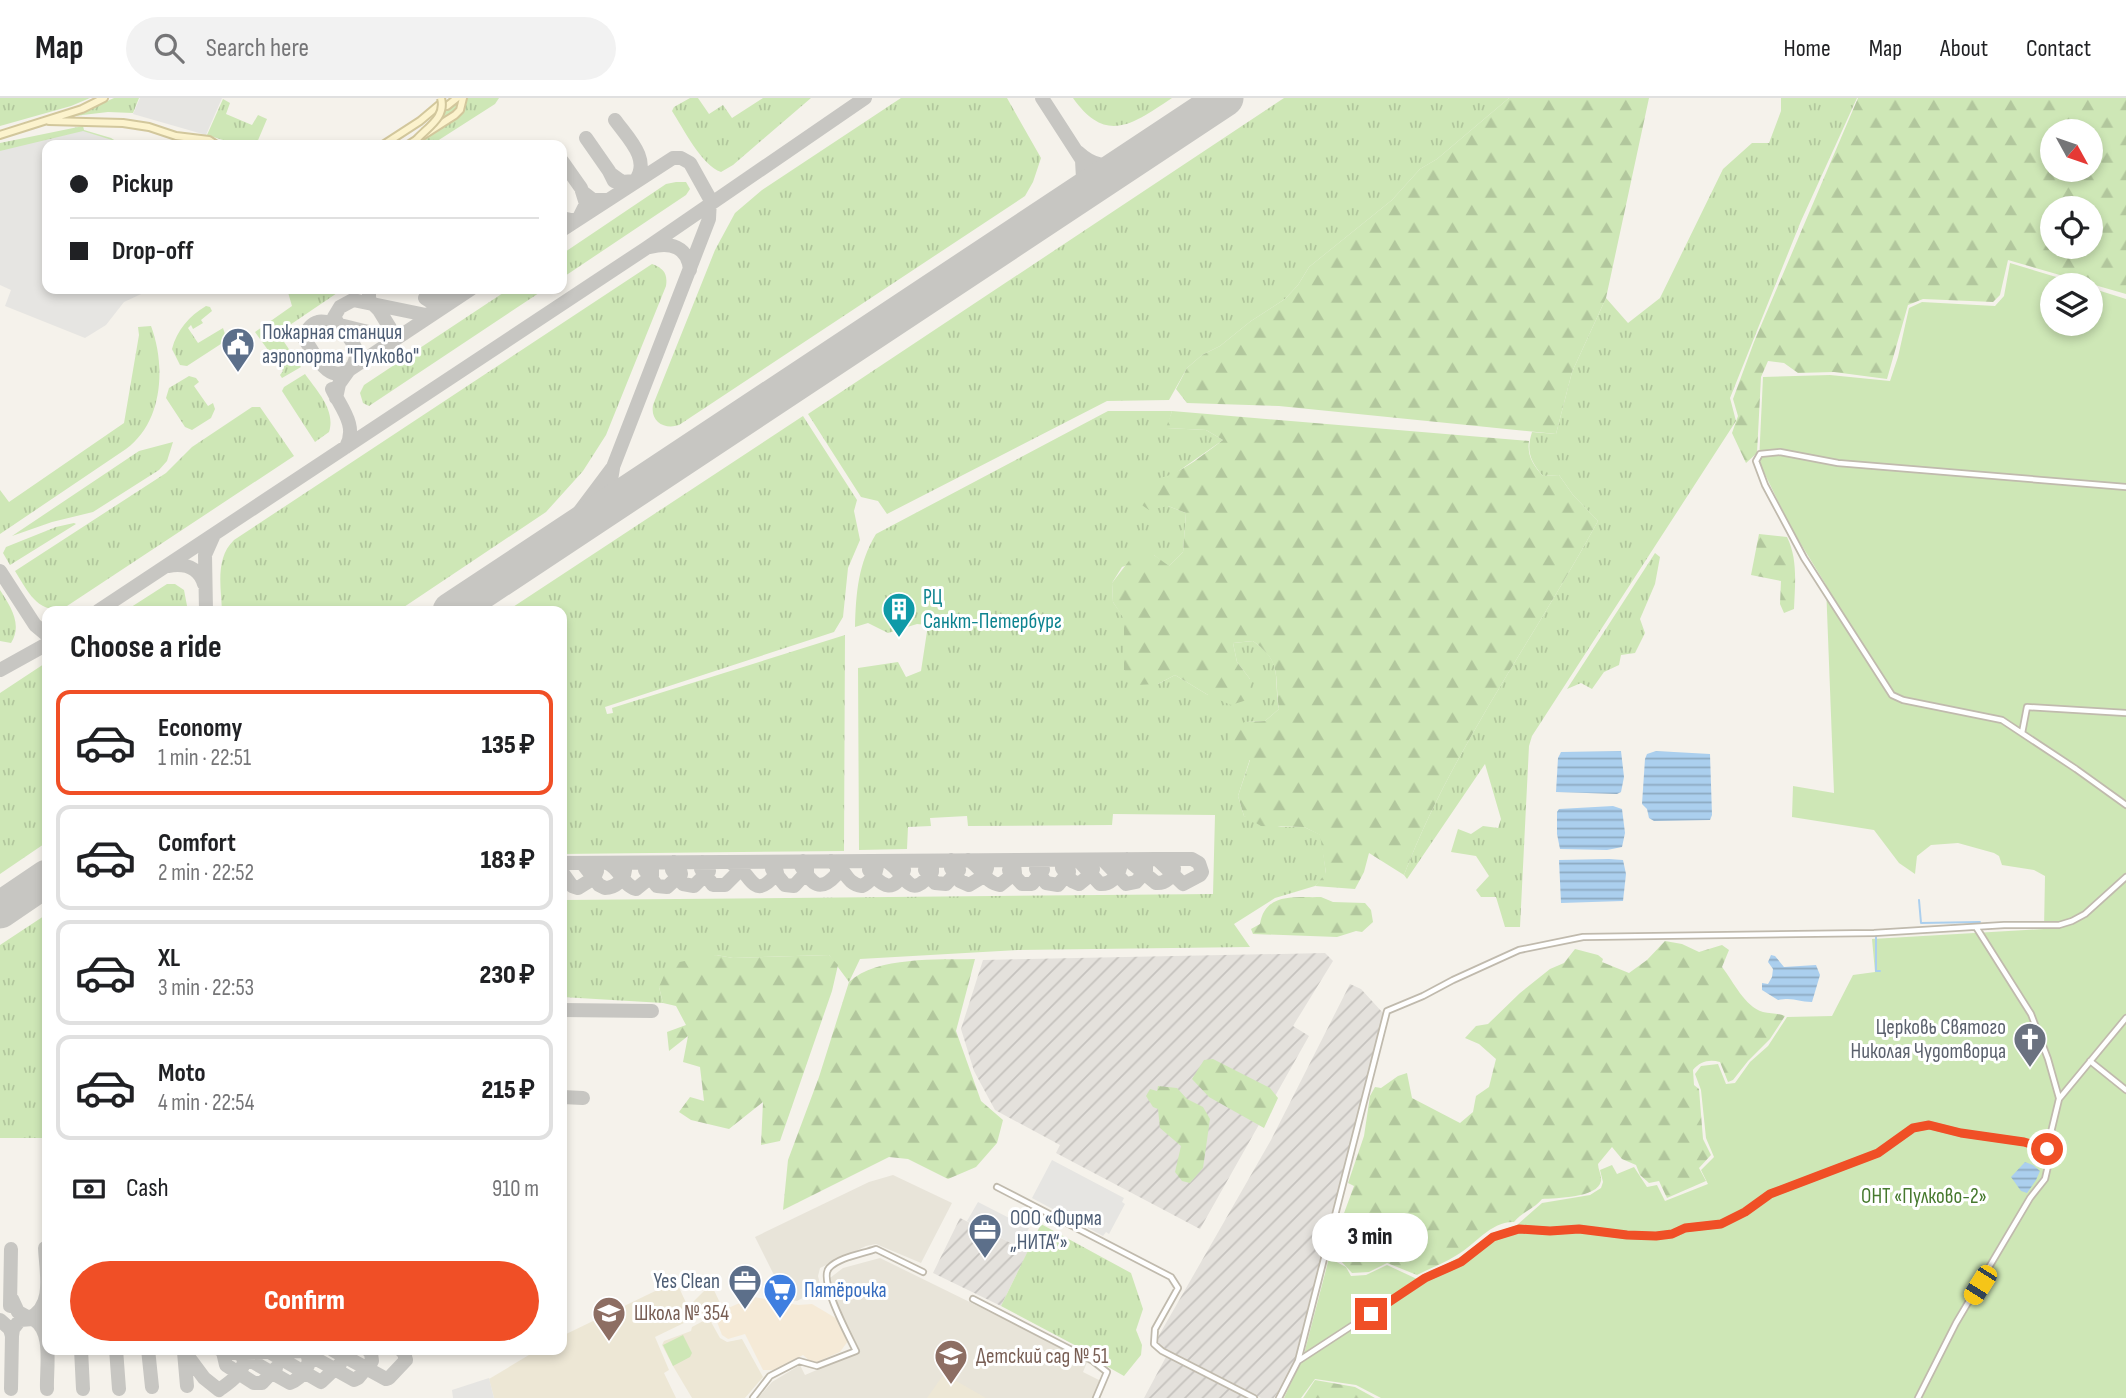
<!DOCTYPE html>
<html lang="en">
<head>
<meta charset="utf-8">
<style>
  body { margin:0; font-family:"Sofia Sans Condensed",sans-serif; background:#f2f2f2; color:#202124; height:100vh; display:flex; flex-direction:column; font-size:26px; white-space:nowrap }
  * { box-sizing:border-box; margin:0 }
  p { font-size:23px; color:#757577 }
  .icon { flex:none; width:38px; height:38px; fill:none; stroke:currentColor; stroke-width:2; stroke-linecap:round; stroke-linejoin:round }
  .map { position:relative; flex:1; overflow:hidden }
  .panel { position:absolute; left:42px; top:508px; width:525px; height:749px; display:flex; flex-direction:column; background:#fff; border-radius:14px; box-shadow:0 4px 10px #0003 }
  .panel>* { flex:none }
  .hud { position:absolute; left:42px; top:42px; width:525px; height:154px; border-radius:14px; box-shadow:0 4px 10px #0003; display:grid; align-content:center; height:154px; padding:0 28px; background:#fff }
  .needle { width:46px; rotate:130deg }
  .controls { position:absolute; left:2040px; top:21px; display:grid; gap:14px }
  .controls a { display:grid; place-items:center; width:63px; height:63px; border-radius:50%; background:#fff; box-shadow:0 4px 10px #0003; font-size:35px }
  .end { position:absolute; width:32px; height:32px; margin:-16px; border:9px solid #f04f26; background:#fff; box-shadow:0 0 0 4px #fff }
  .from { border-radius:50% }
  .bubble { position:absolute; height:49px; border-radius:24px; background:#fff; box-shadow:0 4px 10px #0003; font-size:23px; font-weight:800; line-height:49px; text-align:center }
  .car { position:absolute; width:21px; height:42px; margin:-21px -10px; border-radius:9px; box-shadow:0 0 5px 2px #0007; background:linear-gradient(#f5c518 24%,#345 0 40%,#f5c518 0 76%,#345 0 86%,#f5c518 0) }
  .hud b { display:flex; align-items:center; gap:24px; height:66px; font-size:26px }
  .hud b+b { border-top:2px solid #e0e0e0 }
  .hud i { width:18px; height:18px; background:#202124 }
  ul { padding:0; list-style:none }
  li { display:flex; align-items:center; gap:21px; height:105px; margin:0 14px 10px; padding:0 14px; border:4px solid #e0e0e0; border-radius:14px }
  li div { flex:1 }
  li b { display:block; font-size:26px }
  li em { font-style:normal; font-weight:800 }
  li.on { border-color:#f04f26 }
  li>.icon { width:63px; height:63px; stroke-width:1.5 }
  h2 { padding:0 28px; font-size:32px; line-height:84px }
  .pay { display:flex; align-items:center; gap:18px; height:77px; padding:0 28px; font-size:26px }
  .pay p { margin-inline-start:auto }
  .primary-button { display:flex; gap:14px; margin-top:auto; padding:14px 28px }
  .primary-button a { flex:1; height:80px; border-radius:42px; background:#f04f26; color:#fff; font-size:28px; font-weight:800; line-height:80px; text-align:center }
  header { display:flex; align-items:center; gap:42px; box-sizing:border-box; height:98px; padding:0 35px; background:#fff; border-bottom:2px solid #e0e0e0 }
  header strong { font-size:33px }
  nav { display:flex; gap:38px; margin-inline-start:auto; font-size:24px }
  .search { width:490px; height:63px; background:#f2f2f2; display:flex; align-items:center; gap:18px; box-sizing:border-box; padding:0 24px; border-radius:38px; color:#757577; font-size:26px }
  .map>svg:first-child { display:block }
  .residential { fill:#e8e4d9 }
  .commercial { fill:#f5ead7 }
  .industrial { fill:url(#industrial-furrows) }
  .education { fill:#ede7d5 }
  .grass { fill:url(#grass-tufts) }
  .forest { fill:url(#forest-firs); fill-rule:evenodd }
  .green { fill:#cee7b6 }
  .parking { fill:#e6e5e2 }
  .water { fill:url(#water-rules) }
  .lines { fill:none; stroke-linecap:round; stroke-linejoin:round }
  .stream { stroke:#abcfee; stroke-width:2 }
  .taxiway { stroke:#c7c6c2; stroke-width:14 }
  .runway { stroke:#c7c6c2; stroke-width:37 }
  .street-casing { stroke:#c0baad; stroke-width:8 }
  .secondary-casing { stroke:#d2c79c; stroke-width:10 }
  .street { stroke:#fff; stroke-width:4.5 }
  .secondary { stroke:#fcf3cd; stroke-width:6 }
  .secondary-bridge-casing { stroke:#d2c79c; stroke-width:10; stroke-linecap:butt }
  .secondary-bridge { stroke:#fcf3cd; stroke-width:6 }
  .route { stroke:#f04f26; stroke-width:9 }
  .labels { text-anchor:middle; stroke-width:6; stroke-linejoin:round; paint-order:stroke }
  .service-label { font-size:21px; fill:#4e5e75; stroke:#fff; text-anchor:start }
  .culture-label { font-size:21px; fill:#0d838f; stroke:#fff; text-anchor:start }
  .worship-label { font-size:21px; fill:#5b616d; stroke:#fff; text-anchor:end }
  .park-label { font-size:21px; fill:#46792e; stroke:#fff }
  .shop-label { font-size:21px; fill:#366cbe; stroke:#fff; text-anchor:start }
  .education-label { font-size:21px; fill:#785e54; stroke:#fff; text-anchor:start }
</style>
</head>
<body>
<header>
<strong>Map</strong>
<div class="search"><svg class="icon" aria-label="search" viewBox="0 0 24 24"><circle cx="10" cy="10" r="6"/><path d="M15 15l6 6"/></svg>Search here</div>
<nav><a>Home</a><a>Map</a><a>About</a><a>Contact</a></nav>
</header>
<div class="map">
<svg width="2126" height="1300" viewBox="0 0 2126 1300">
  <defs>
    <pattern id="industrial-furrows" width="10" height="10" patternUnits="userSpaceOnUse" patternTransform="scale(1.75)"><rect width="10" height="10" fill="#e4e1dc"/><path d="M-1 1l2-2M0 10L10 0M9 11l2-2" fill="none" stroke="#c5c2be"/></pattern>
    <pattern id="grass-tufts" width="24" height="20" patternUnits="userSpaceOnUse" patternTransform="scale(1.75)"><rect width="24" height="20" fill="#cee7b6"/><path d="M3 7l-1-3M5 7V3M7 7l1-3M15 17l-1-3M17 17v-4M19 17l1-3" fill="none" stroke="#b2c79d"/></pattern>
    <pattern id="forest-firs" width="22" height="20" patternUnits="userSpaceOnUse" patternTransform="scale(1.75)"><rect width="22" height="20" fill="#cee7b6"/><path d="M5 1l3.5 6h-7zM16 11l3.5 6h-7z" fill="#b2c79d"/></pattern>
    <pattern id="water-rules" width="6" height="5" patternUnits="userSpaceOnUse" patternTransform="scale(1.75)"><rect width="6" height="5" fill="#abcfee"/><path d="M0 2.5h6" fill="none" stroke="#8daac2"/></pattern>
  </defs>
  <rect width="100%" height="100%" fill="#f5f2eb"/>
  <!-- residential -->
  <path class="residential" d="M 893,1077 L 952,1105 L 921,1165 L 876,1146 L 866,1148 L 820,1170 L 818,1178 L 821,1190 L 797,1203 L 786,1201 L 755,1139 L 869,1084 Z
    M 880,1160 L 1088,1262 L 1083,1274 L 1101,1283 L 1093,1300 L 758,1300 L 772,1284 L 800,1267 L 805,1277 L 859,1254 L 829,1189 L 830,1180 L 843,1170 Z"/>
  <!-- commercial -->
  <path class="commercial" d="M 754,1199 L 798,1207 L 812,1206 L 839,1222 L 848,1243 L 840,1254 L 817,1264 L 812,1265 L 803,1257 L 774,1272 L 763,1272 L 745,1236 L 728,1241 L 722,1237 L 714,1216 Z"/>
  <!-- industrial -->
  <path class="industrial" d="M 1325,855 L 1333,863 L 1293,928 L 1309,938 L 1200,1131 L 1056,1055 L 1060,1047 L 995,1012 L 974,973 L 961,931 L 983,862 Z
    M 1350,886 L 1361,891 L 1383,915 L 1296,1266 L 1274,1300 L 1261,1300 L 1154,1246 L 1271,1042 Z
    M 960,1120 L 1028,1153 L 1001,1208 L 933,1175 Z
    M 1167,1257 L 1247,1300 L 1144,1300 Z"/>
  <!-- education -->
  <path class="education" d="M 676,1183 L 688,1209 L 711,1186 L 721,1207 L 655,1239 L 669,1272 L 664,1275 L 676,1300 L 494,1300 L 489,1281 L 539,1251 L 562,1251 L 562,1238 Z
    M 705,1222 L 711,1224 L 720,1240 L 727,1244 L 742,1241 L 763,1279 L 745,1300 L 692,1300 L 673,1268 L 662,1247 L 664,1243 L 691,1233 L 692,1229 Z
    M 944,1276 L 986,1300 L 927,1300 Z"/>
  <!-- grass -->
  <path class="grass" d="M 0,0 L 90,0 L 71,8 L 0,28 Z
    M 114,0 L 139,0 L 133,15 L 108,14 L 74,18 Z
    M 459,0 L 499,0 L 495,6 L 431,47 L 423,47 L 421,30 L 453,8 Z
    M 690,0 L 698,0 L 709,16 L 723,7 L 732,20 L 763,0 L 811,0 L 733,67 L 721,74 C 702,68 683,30 672,13 L 674,9 Z
    M 901,0 L 1007,0 L 1041,60 L 1033,84 L 1025,98 L 679,327 C 665,332 650,324 653,307 L 715,152 L 735,115 L 762,92 Z
    M 1073,0 L 1172,0 C 1133,26 1106,47 1073,0 Z
    M 1284,0 L 1509,0 L 1437,61 L 1420,71 L 1392,102 L 1309,169 L 1298,187 L 1285,201 L 1251,223 L 1220,248 L 1202,257 L 1187,270 L 1169,302 L 1107,303 L 887,416 L 878,403 L 861,399 L 808,316 Z
    M 1781,0 L 1857,0 L 1801,123 L 1730,300 L 1736,323 L 1532,638 L 1529,648 L 1520,829 L 1505,829 L 1496,799 L 1481,799 L 1476,792 L 1489,778 L 1476,758 L 1451,754 L 1458,731 L 1471,736 L 1483,728 L 1498,730 L 1501,721 L 1485,666 L 1407,781 L 1404,777 C 1452,651 1534,541 1598,423 L 1573,397 L 1559,377 L 1543,378 C 1530,363 1526,353 1532,334 L 1556,336 L 1572,274 L 1606,200 L 1628,225 L 1660,200 L 1723,71 L 1752,45 L 1769,45 L 1781,13 Z
    M 223,1 L 230,5 L 226,16 L 252,27 L 258,17 L 267,21 L 256,47 L 239,47 L 207,37 Z
    M 83,28 L 84,32 L 111,40 L 122,47 L 90,37 L 0,54 L 0,45 Z
    M 676,84 L 686,84 L 690,91 L 686,97 L 562,180 L 562,156 L 666,86 Z
    M 652,166 C 663,170 668,175 666,188 L 606,337 L 583,373 L 546,414 L 398,513 L 222,513 C 221,489 215,460 234,442 Z
    M 287,191 L 343,191 L 278,235 L 301,269 L 282,280 L 280,277 L 283,273 L 255,234 L 292,208 Z
    M 509,191 L 545,191 L 369,308 L 363,305 L 360,295 L 364,287 Z
    M 206,208 L 210,209 L 212,213 L 201,222 L 203,225 L 193,231 L 191,227 L 188,230 L 198,245 L 223,230 L 227,242 L 187,268 L 180,267 L 172,251 C 177,232 189,218 206,208 Z
    M 151,228 C 166,268 163,324 126,351 L 0,436 L 0,392 L 9,404 L 124,325 L 139,237 L 138,229 Z
    M 305,276 C 317,293 336,312 329,334 L 315,344 L 282,293 L 284,289 Z
    M 189,278 L 196,280 L 199,284 L 194,288 L 208,308 L 213,305 L 215,311 L 211,320 L 192,332 L 185,329 L 166,300 L 169,290 Z
    M 252,309 L 260,309 L 294,358 L 64,510 C 38,517 27,492 15,473 L 166,375 L 192,349 Z
    M 1108,313 L 1172,313 L 1167,330 L 1206,332 L 1223,342 L 1173,377 L 1154,384 L 1168,408 L 1186,415 L 1183,454 L 1168,469 L 1154,457 L 1122,469 L 1112,485 L 1113,504 L 1124,520 L 1124,572 L 1158,586 L 1175,577 L 1208,597 L 1250,581 L 1237,564 L 1233,545 L 1253,543 C 1284,565 1273,577 1279,611 L 1265,623 L 1245,624 L 1250,661 L 1238,698 L 1244,718 L 1281,729 L 1304,729 L 1321,737 L 1326,776 L 1315,788 L 1275,800 L 1234,826 L 1250,849 L 1018,852 L 860,861 L 849,884 L 829,857 L 733,860 L 716,857 L 659,889 L 663,905 L 562,899 L 562,802 L 1213,796 L 1215,717 L 1113,716 L 1112,727 L 968,728 L 967,718 L 930,720 L 931,728 L 908,729 L 907,751 L 859,752 L 858,570 L 898,564 L 906,579 L 921,573 L 928,527 L 917,526 L 888,535 L 868,525 L 855,529 C 856,495 858,466 876,436 Z
    M 803,318 L 857,402 L 854,413 L 860,442 L 848,470 L 843,519 L 834,534 L 605,609 L 607,616 L 613,615 L 612,610 L 845,537 L 844,753 L 562,756 L 562,513 L 507,513 Z
    M 173,344 L 167,363 L 159,372 L 93,414 L 52,424 L 12,438 L 139,353 Z
    M 74,425 L 76,426 L 10,467 L 3,455 L 6,449 L 56,429 Z
    M 1655,455 L 1660,459 L 1655,486 L 1640,521 L 1645,535 L 1635,555 L 1621,557 L 1619,567 L 1604,574 L 1592,591 L 1581,585 L 1567,591 Z
    M 167,486 L 175,486 L 184,492 L 188,513 L 125,513 Z
    M 0,492 C 10,508 23,526 11,545 L 0,543 Z
    M 47,564 L 47,744 L 0,776 L 0,595 Z
    M 47,816 L 47,1040 L 0,1040 L 0,847 Z
    M 1041,1126 L 1131,1175 L 1143,1211 L 1136,1232 L 1142,1247 L 1141,1257 L 1124,1278 L 1101,1265 L 1084,1252 L 1001,1208 Z"/>
  <!-- forest -->
  <path class="forest" d="M 1509,0 L 1649,0 L 1606,200 L 1572,274 L 1556,336 L 1279,308 L 1187,305 L 1176,291 L 1187,270 L 1202,257 L 1220,248 L 1251,223 L 1285,201 L 1298,187 L 1309,169 L 1392,102 L 1420,71 L 1437,61 Z
    M 1858,0 L 2126,0 L 2126,196 L 2008,162 L 2000,197 L 1993,204 L 1923,201 L 1908,207 L 1887,281 L 1834,274 L 1798,275 L 1784,265 L 1768,263 L 1761,279 L 1757,355 L 1746,365 L 1732,335 L 1738,318 L 1733,301 L 1754,244 ZM 2053,33 L 2091,33 L 2091,72 L 2053,72 ZM 2053,110 L 2091,110 L 2091,149 L 2053,149 Z
    M 1172,313 L 1529,343 C 1527,358 1533,367 1543,378 L 1559,377 L 1573,397 L 1598,423 C 1534,541 1452,651 1404,777 L 1369,755 L 1364,774 L 1355,791 L 1315,788 L 1326,775 L 1320,737 L 1304,729 L 1261,728 L 1244,718 L 1238,698 L 1250,662 L 1231,661 L 1228,632 L 1245,624 L 1265,623 L 1279,611 C 1274,578 1283,565 1253,543 L 1233,545 L 1237,564 L 1250,581 L 1250,601 L 1231,607 L 1208,597 L 1175,577 L 1158,586 L 1136,587 L 1124,572 L 1124,521 L 1113,504 L 1112,485 L 1135,455 L 1154,457 L 1169,468 L 1183,454 L 1186,415 L 1168,408 L 1149,412 L 1133,401 L 1135,382 C 1172,385 1194,363 1223,342 L 1206,332 L 1166,330 Z
    M 1759,436 L 1787,439 C 1798,461 1795,486 1794,511 L 1784,515 L 1780,506 L 1781,483 L 1751,477 Z
    M 1321,799 L 1333,804 L 1365,805 L 1371,812 L 1373,824 L 1362,834 L 1356,833 L 1337,839 L 1253,836 L 1251,831 L 1260,826 C 1265,794 1296,800 1321,799 Z
    M 1665,843 L 1682,846 L 1699,854 L 1722,847 L 1729,852 L 1722,869 C 1734,884 1744,908 1763,914 C 1770,916 1778,915 1785,918 L 1770,941 L 1748,963 L 1733,982 L 1728,984 L 1720,964 C 1710,961 1700,963 1693,972 L 1694,987 L 1699,991 L 1703,1041 L 1711,1057 L 1699,1070 L 1706,1083 L 1667,1100 L 1659,1083 L 1649,1085 L 1640,1077 L 1636,1067 L 1622,1061 L 1612,1049 L 1598,1066 C 1598,1072 1602,1077 1601,1083 C 1598,1100 1556,1100 1542,1101 C 1534,1111 1522,1114 1514,1124 C 1491,1123 1475,1147 1457,1157 C 1445,1165 1430,1170 1417,1177 L 1387,1165 L 1369,1174 L 1352,1175 L 1340,1162 L 1331,1157 L 1342,1141 L 1336,1137 L 1354,1088 L 1348,1085 L 1364,1038 L 1370,998 L 1375,989 L 1381,990 L 1398,978 L 1407,975 L 1412,1000 L 1460,1025 L 1473,1014 L 1476,998 L 1489,989 L 1496,961 L 1479,946 L 1465,940 L 1476,928 L 1488,926 L 1520,895 L 1550,871 L 1564,865 L 1575,851 L 1598,857 L 1603,861 L 1602,864 L 1629,875 L 1647,862 Z
    M 716,857 L 733,860 L 829,857 L 838,867 L 832,893 L 780,1043 L 761,1047 L 763,1004 L 729,1031 L 691,1022 L 679,1014 L 690,999 L 704,1003 L 700,969 L 683,964 L 688,938 L 669,953 L 667,934 L 686,927 L 676,908 L 663,905 L 659,889 L 669,866 Z
    M 975,861 L 956,933 L 981,1003 L 1003,1022 L 997,1045 L 976,1069 L 948,1081 L 908,1061 L 889,1059 L 783,1112 L 788,1062 L 819,979 L 849,884 C 877,858 938,862 975,861 Z
    M 1213,961 L 1270,990 L 1278,1000 L 1264,1030 L 1209,999 L 1192,981 L 1204,962 Z
    M 1158,988 L 1177,990 L 1187,1001 L 1203,1009 L 1210,1021 L 1203,1070 L 1190,1085 L 1182,1083 L 1175,1074 L 1181,1048 L 1160,1030 L 1158,1011 L 1153,1009 L 1146,998 L 1150,991 L 1157,993 Z
    M 1315,1282 L 1355,1289 L 1375,1300 L 1303,1300 Z"/>
  <!-- green -->
  <path class="green" d="M 2010,165 L 2083,187 L 2053,187 L 2053,226 L 2091,226 L 2091,190 L 2126,201 L 2126,1300 L 1381,1300 L 1356,1287 L 1315,1281 L 1301,1300 L 1284,1300 L 1304,1256 L 1329,1160 L 1346,1169 L 1351,1178 L 1366,1177 L 1387,1167 L 1417,1181 L 1460,1159 L 1490,1137 L 1517,1127 L 1542,1105 L 1590,1097 L 1601,1090 L 1603,1084 L 1600,1072 L 1612,1067 L 1617,1076 L 1634,1069 L 1647,1089 L 1657,1087 L 1665,1103 L 1708,1086 L 1701,1072 L 1714,1059 L 1706,1040 L 1701,992 L 1695,976 L 1701,968 L 1718,966 L 1726,986 L 1735,985 L 1750,964 L 1768,948 L 1787,919 L 1832,918 L 1853,877 L 1875,874 L 1872,841 L 2044,831 L 2045,778 L 2034,772 L 2002,767 L 1999,758 L 1994,755 L 1958,745 L 1931,747 L 1917,758 L 1915,776 L 1899,765 L 1874,732 L 1792,719 L 1793,688 L 1834,695 L 1826,487 L 1791,430 L 1759,364 L 1763,279 L 1830,277 L 1890,283 L 1898,259 L 1909,210 L 1922,204 L 1995,208 L 2004,198 Z
    M 683,1237 L 692,1255 L 690,1259 L 673,1268 L 663,1247 Z"/>
  <!-- parking -->
  <path class="parking" d="M 140,0 L 222,0 L 206,37 L 133,16 Z
    M 83,33 L 112,42 L 119,47 L 47,47 L 47,191 L 152,191 L 124,204 L 106,227 L 85,240 L 5,208 L 11,192 L 0,187 L 0,53 Z
    M 1052,1062 L 1124,1100 L 1122,1104 L 1125,1106 L 1109,1136 L 1106,1134 L 1103,1138 L 1032,1100 Z
    M 978,1104 L 1029,1130 L 1019,1149 L 967,1123 Z
    M 489,1280 L 494,1300 L 453,1300 L 452,1292 Z"/>
  <!-- water -->
  <path class="water" d="M 1621,653 L 1624,679 L 1621,694 L 1617,696 L 1556,694 L 1558,660 L 1561,654 Z
    M 1656,653 L 1710,656 L 1712,717 L 1710,722 L 1654,723 L 1649,720 L 1647,711 L 1642,706 L 1645,661 L 1647,656 Z
    M 1613,708 L 1622,711 L 1625,735 L 1622,749 L 1607,752 L 1560,751 L 1557,736 L 1557,714 L 1559,711 Z
    M 1609,761 L 1623,762 L 1626,776 L 1623,803 L 1561,805 L 1559,762 Z
    M 1771,857 L 1775,858 L 1784,869 L 1816,867 L 1820,877 L 1812,904 C 1797,904 1795,899 1778,902 L 1762,892 L 1762,885 L 1768,886 L 1772,879 L 1773,871 L 1768,864 Z
    M 2025,1064 L 2033,1067 L 2040,1073 L 2036,1082 L 2027,1095 L 2021,1093 L 2011,1079 Z"/>
  <g class="lines">
    <!-- stream -->
    <path class="stream" d="M 1919,802 L 1921,825 L 1980,824
      M 1987,825 L 2015,825
      M 1876,836 L 1876,873 L 1880,873
      M 1771,839 L 1808,838"/>
    <!-- taxiway -->
    <path class="taxiway" d="M 1042,0 L 1082,62 L 1083,80 L 1072,101
      M 586,40 L 609,73 L 614,83
      M 1078,54 C 1093,68 1107,70 1127,65
      M 562,63 L 581,90 L 586,106 L 579,120 L 571,122 L 562,120
      M 611,76 L 622,84 L 635,83 C 652,62 627,39 615,22
      M 584,95 L 593,102 L 607,102
      M 650,149 C 670,144 688,148 690,172
      M 369,191 L 369,202 L 379,212 L 390,230 L 388,244
      M 426,191 L 458,198
      M 425,200 L 436,207 L 447,207 L 450,202 L 452,191
      M 405,235 C 386,241 359,231 339,227 C 333,226 324,222 318,224 C 310,226 306,234 304,240 C 315,257 330,291 353,268 C 364,246 343,237 334,219 L 340,209 L 353,202 L 426,217 L 436,214
      M 332,291 C 341,310 358,328 346,349
      M 336,300 L 339,286 L 349,272 L 471,191
      M 613,370 L 611,382 L 613,389 L 622,395 L 630,395
      M 535,457 L 577,417 L 613,369 L 709,121 L 710,101 L 690,65 L 681,60 L 673,60 L 562,132
      M 168,468 C 184,465 199,469 204,486
      M 0,473 L 35,527 L 47,537
      M 98,513 L 645,151 L 865,0
      M 206,513 L 205,457 L 213,439
      M 0,572 L 47,546
      M 1127,761 L 1156,785 C 1165,786 1174,778 1174,770
      M 1157,761 L 1192,761 L 1199,765 L 1202,774 L 1200,777 L 1183,786 Z
      M 968,762 C 982,768 984,785 1000,787 L 1015,775 L 1014,766 L 1007,763
      M 1078,762 L 1100,786 C 1109,787 1118,779 1120,770
      M 1103,762 L 1126,786 L 1136,784 L 1146,773 L 1146,768
      M 831,763 C 845,768 845,786 862,788 C 869,785 877,776 877,767 L 869,763
      M 886,763 C 906,773 908,806 932,774 L 932,767 L 924,763
      M 733,764 C 752,776 753,805 777,775 L 775,767 L 770,764
      M 562,765 L 1157,761
      M 582,765 L 599,787 L 605,790 C 615,790 624,782 625,772
      M 607,765 C 620,770 622,787 636,791 L 652,778 L 652,770 L 646,765
      M 801,768 C 813,787 820,795 837,776 L 837,768 L 832,764
      M 951,770 L 960,783 L 969,787 L 984,778 L 987,770
      M 1062,770 L 1072,783 L 1079,786 L 1090,777 L 1093,771
      M 701,771 L 713,787 L 725,787 L 737,775 L 737,769 L 730,764
      M 772,771 L 785,787 L 794,788 L 807,774 L 807,767 L 803,763
      M 1036,771 L 1046,785 L 1058,787 L 1069,774 L 1068,766 L 1063,762
      M 645,772 L 657,788 L 667,789 L 681,776 L 679,768 L 674,764
      M 672,772 L 683,786 L 694,788 L 709,773 L 708,768 L 702,764
      M 869,772 C 882,789 894,796 904,772
      M 925,772 L 935,785 L 946,786 L 959,772 L 956,765 L 951,762
      M 1009,772 L 1022,786 L 1032,786 L 1043,772 L 1042,766 L 1036,763
      M 562,774 L 572,788 L 578,790 L 594,780 L 597,773
      M 562,912 L 652,913
      M 562,999 L 583,1000
      M 12,1201 L 18,1214 L 29,1220 C 55,1209 46,1173 45,1150
      M 10,1208 L 11,1151
      M 0,1222 L 10,1231 L 12,1238 L 11,1291
      M 12,1238 L 13,1231 L 20,1222 L 33,1221 C 54,1233 46,1270 47,1291
      M 81,1251 L 83,1291
      M 116,1251 L 119,1291
      M 148,1251 L 152,1289
      M 219,1251 L 226,1255 L 302,1253 L 354,1282 L 358,1280 L 372,1263 L 371,1255 L 367,1251
      M 343,1251 L 333,1252 L 386,1281 L 389,1280 L 406,1262 L 404,1255 L 400,1251
      M 184,1253 L 204,1280 L 219,1292 C 230,1284 246,1274 244,1258
      M 184,1254 L 187,1288
      M 223,1254 L 226,1267 L 254,1285 L 262,1285 L 276,1270
      M 237,1255 L 290,1285 C 301,1280 313,1268 307,1256
      M 271,1255 L 321,1284 L 340,1266"/>
    <!-- runway -->
    <path class="runway" d="M 451,513 L 1225,0
      M 0,812 L 47,780"/>
    <defs>
      <path id="street" d="M 2126,389 L 1838,365 L 1780,354 L 1760,356 L 1756,363 L 1765,387 L 1804,460 L 1892,597 L 1903,602 L 2002,622 L 2076,671 L 2126,707
        M 2022,635 L 2027,609 L 2126,615
        M 1976,829 L 2031,916 L 2048,961 L 2059,1000
        M 2090,963 L 2126,992
        M 997,1089 L 1171,1179 L 1178,1190 L 1155,1231 L 1154,1246 L 1162,1253 L 1254,1300
        M 973,1201 L 1093,1263 L 1107,1274 L 1096,1300
        M 1298,1263 L 1387,913 L 1423,898 L 1453,882 L 1519,852 L 1583,839 L 1874,835 L 2004,827 L 2059,827 L 2072,823 L 2085,816 L 2126,779
        M 753,1300 L 770,1278 L 799,1263 L 817,1268 L 856,1253 C 849,1238 818,1182 829,1170 C 839,1159 862,1156 876,1151 L 923,1174
        M 1279,1300 L 1298,1263 L 1425,1180 L 1461,1164 L 1493,1139 L 1519,1131 L 1551,1133 L 1579,1131 L 1627,1137 L 1656,1138 L 1672,1136 L 1686,1130 L 1721,1126 L 1745,1114 L 1770,1096 L 1878,1055 L 1914,1030 L 1929,1027 L 1961,1035 L 2024,1044 L 2047,1051
        M 1918,1300 L 1956,1225 L 2030,1100 L 2045,1081 L 2048,1068 L 2047,1051 L 2059,1001 L 2126,920"/>
      <path id="secondary" d="M 447,8 L 457,0
        M 49,23 L 123,25 L 149,29 L 176,38 L 209,42 L 215,46
        M 0,37 L 82,11 L 104,0
        M 383,47 L 420,23 L 439,7
        M 408,47 L 455,17 L 460,12 L 463,0"/>
    </defs>
    <!-- street casing -->
    <use href="#street" class="street-casing"/>
    <!-- secondary casing -->
    <use href="#secondary" class="secondary-casing"/>
    <!-- street -->
    <use href="#street" class="street"/>
    <!-- secondary -->
    <use href="#secondary" class="secondary"/>
    <defs>
      <path id="secondary-bridge" d="M 417,41 C 429,28 446,19 441,0"/>
    </defs>
    <!-- secondary-bridge casing -->
    <use href="#secondary-bridge" class="secondary-bridge-casing"/>
    <!-- secondary-bridge -->
    <use href="#secondary-bridge" class="secondary-bridge"/>
  </g>
  <g class="lines">
    <!-- route -->
    <path class="route" d="M 1371,1216 L 1425,1180 L 1461,1164 L 1493,1139 L 1519,1131 L 1550,1133 L 1579,1131 L 1627,1137 L 1656,1138 L 1672,1136 L 1685,1130 L 1721,1126 L 1745,1114 L 1770,1096 L 1878,1055 L 1913,1030 L 1929,1027 L 1961,1035 L 2024,1044 L 2047,1051"/>
  </g>
  <!-- icons -->
  <defs>
    <symbol id="civic-pin" viewBox="-11 -11 22 30"><path d="M0 17L-7.5 6A9.5 9.5 0 1 1 7.5 6Z" fill="#5c6f8a" stroke="#fff"/><path d="M-.6-6.5H3V-4.5H.6V-3L4-1V1h2V6H-6V1h2V-1L-.6-3ZM-1.2 2.5V6h2.4V2.5Z" fill="#fff"/></symbol>
    <symbol id="building-pin" viewBox="-11 -11 22 30"><path d="M0 17L-7.5 6A9.5 9.5 0 1 1 7.5 6Z" fill="#0f9aa8" stroke="#fff"/><path d="M-4-6H4V6H1V3H-1V6H-4ZM-2.5-4.3h1.7v1.8h-1.7ZM.8-4.3h1.7v1.8H.8ZM-2.5-1h1.7V.8h-1.7ZM.8-1h1.7V.8H.8Z" fill="#fff"/></symbol>
    <symbol id="church-pin" viewBox="-11 -11 22 30"><path d="M0 17L-7.5 6A9.5 9.5 0 1 1 7.5 6Z" fill="#6b7280" stroke="#fff"/><path d="M-1.2-6h2.4v3.5h3.3v2.4h-3.3V6h-2.4V-.1h-3.3v-2.4h3.3Z" fill="#fff"/></symbol>
    <symbol id="office-pin" viewBox="-11 -11 22 30"><path d="M0 17L-7.5 6A9.5 9.5 0 1 1 7.5 6Z" fill="#5c6f8a" stroke="#fff"/><path d="M-6-3h4V-5.5h4V-3h4V5H-6ZM-1-4.5V-3h2v-1.5ZM-6 0V1H6V0Z" fill="#fff"/></symbol>
    <symbol id="supermarket-pin" viewBox="-11 -11 22 30"><path d="M0 17L-7.5 6A9.5 9.5 0 1 1 7.5 6Z" fill="#3f7fe0" stroke="#fff"/><path d="M-6-5.5h2.5l.6 2H6L4.5 2H-2.5L-4.4-4H-6ZM-1.5 3.2a1.3 1.3 0 1 0 .1 0ZM3 3.2a1.3 1.3 0 1 0 .1 0Z" fill="#fff"/></symbol>
    <symbol id="school-pin" viewBox="-11 -11 22 30"><path d="M0 17L-7.5 6A9.5 9.5 0 1 1 7.5 6Z" fill="#8d6e63" stroke="#fff"/><path d="M0-5L7-2L0 1L-7-2ZM-4 1L0 2.5L4 1V4Q0 6-4 4Z" fill="#fff"/></symbol>
  </defs>
  <g fill-rule="evenodd">
    <use href="#civic-pin" x="219" y="227" width="38" height="52"/>
    <use href="#building-pin" x="880" y="492" width="38" height="52"/>
    <use href="#church-pin" x="2011" y="922" width="38" height="52"/>
    <use href="#office-pin" x="966" y="1113" width="38" height="52"/>
    <use href="#office-pin" x="726" y="1164" width="38" height="52"/>
    <use href="#supermarket-pin" x="761" y="1173" width="38" height="52"/>
    <use href="#school-pin" x="590" y="1196" width="38" height="52"/>
    <use href="#school-pin" x="932" y="1239" width="38" height="52"/>
  </g>
  <g class="labels">
    <!-- service labels -->
    <g class="service-label">
      <text x="262" y="241">Пожарная станция<tspan x="262" dy="24">аэропорта "Пулково"</tspan></text>
      <text x="1010" y="1127">ООО «Фирма<tspan x="1010" dy="24">„НИТА“»</tspan></text>
      <text x="720" y="1190" text-anchor="end">Yes Clean</text>
    </g>
    <!-- culture labels -->
    <g class="culture-label">
      <text x="923" y="506">РЦ<tspan x="923" dy="24">Санкт-Петербург</tspan></text>
    </g>
    <!-- worship labels -->
    <g class="worship-label">
      <text x="2006" y="936">Церковь Святого<tspan x="2006" dy="24">Николая Чудотворца</tspan></text>
    </g>
    <!-- park labels -->
    <g class="park-label">
      <text x="1924" y="1105">ОНТ «Пулково-2»</text>
    </g>
    <!-- shop labels -->
    <g class="shop-label">
      <text x="804" y="1199">Пятёрочка</text>
    </g>
    <!-- education labels -->
    <g class="education-label">
      <text x="634" y="1222">Школа № 354</text>
      <text x="976" y="1265">Детский сад № 51</text>
    </g>
  </g>
</svg>
<div class="controls">
<a><svg class="needle" viewBox="-14 -14 28 28"><path d="M0-13l5 13h-10z" fill="#e53935"/><path d="M0 13l5-13h-10z" fill="#757577"/></svg></a>
<a><svg class="icon" aria-label="locate" viewBox="0 0 24 24"><circle cx="12" cy="12" r="6"/><path d="M12 2v4M12 18v4M2 12h4M18 12h4"/></svg></a>
<a><svg class="icon" aria-label="layers" viewBox="0 0 24 24"><path d="M12 4l9 5-9 5-9-5zM3 14l9 5 9-5"/></svg></a>
</div>
<i class="end from" style="left:2047px;top:1051px"></i>
<i class="end" style="left:1371px;top:1216px"></i>
<div class="bubble" style="left:1312px;top:1115px;width:116px">3 min</div>
<i class="car" style="left:1980px;top:1187px;rotate:212deg"></i>
<div class="hud">
<b><i class="from"></i>Pickup</b>
<b><i></i>Drop-off</b>
</div>
<section class="panel">
<h2>Choose a ride</h2>
<ul>
<li class="on"><svg class="icon" aria-label="car" viewBox="0 0 24 24"><path d="M5 17H2v-5l4-1 3-4h7l3 4 3 1v5h-3M9 17h6M6 11h13"/><circle cx="7" cy="17" r="2"/><circle cx="17" cy="17" r="2"/></svg><div><b>Economy</b><p>1 min · 22:51</p></div><em>135 ₽</em></li>
<li><svg class="icon" aria-label="car" viewBox="0 0 24 24"><path d="M5 17H2v-5l4-1 3-4h7l3 4 3 1v5h-3M9 17h6M6 11h13"/><circle cx="7" cy="17" r="2"/><circle cx="17" cy="17" r="2"/></svg><div><b>Comfort</b><p>2 min · 22:52</p></div><em>183 ₽</em></li>
<li><svg class="icon" aria-label="car" viewBox="0 0 24 24"><path d="M5 17H2v-5l4-1 3-4h7l3 4 3 1v5h-3M9 17h6M6 11h13"/><circle cx="7" cy="17" r="2"/><circle cx="17" cy="17" r="2"/></svg><div><b>XL</b><p>3 min · 22:53</p></div><em>230 ₽</em></li>
<li><svg class="icon" aria-label="car" viewBox="0 0 24 24"><path d="M5 17H2v-5l4-1 3-4h7l3 4 3 1v5h-3M9 17h6M6 11h13"/><circle cx="7" cy="17" r="2"/><circle cx="17" cy="17" r="2"/></svg><div><b>Moto</b><p>4 min · 22:54</p></div><em>215 ₽</em></li>
</ul>
<div class="pay"><svg class="icon" aria-label="cash" viewBox="0 0 24 24"><path d="M3 7h18v10H3z"/><circle cx="12" cy="12" r="2"/></svg>Cash<p>910 m</p></div>
<div class="primary-button"><a>Confirm</a></div>
</section>
</div>
</body>
</html>
